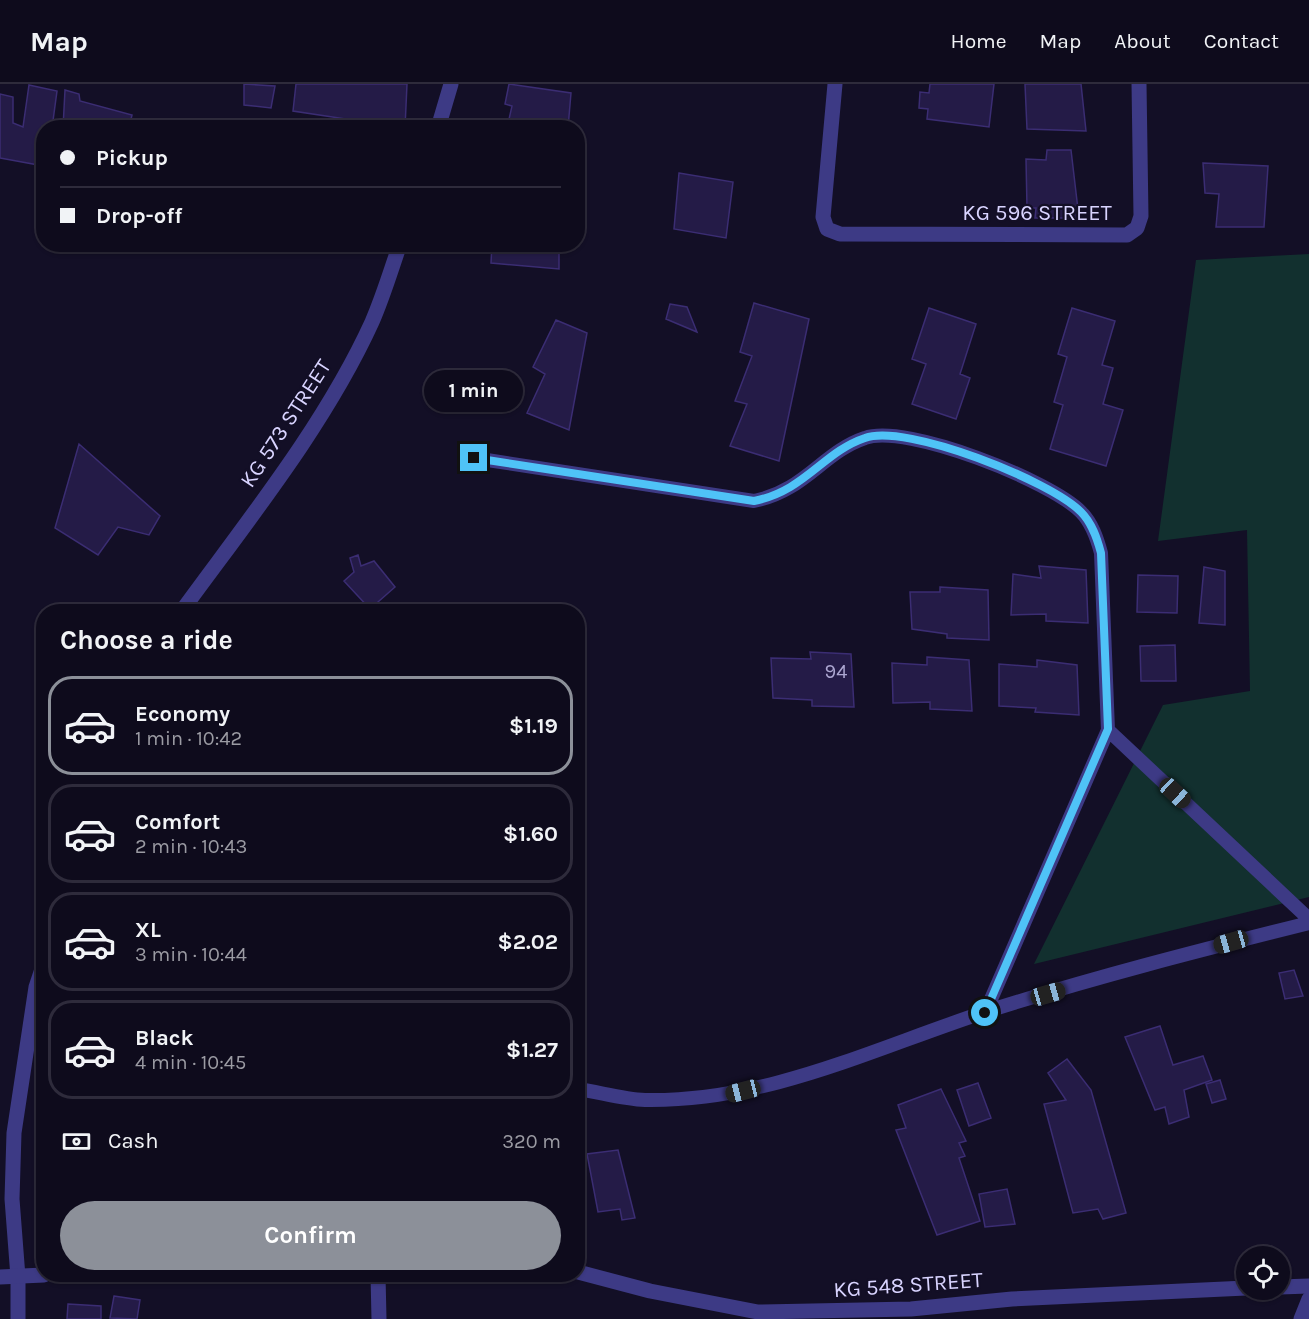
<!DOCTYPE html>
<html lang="en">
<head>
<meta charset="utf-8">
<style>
  body { margin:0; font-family:Karla,sans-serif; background:#1c1929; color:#f1f3f6; height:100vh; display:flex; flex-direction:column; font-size:22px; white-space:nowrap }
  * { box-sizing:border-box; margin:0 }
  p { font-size:20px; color:#9b9ba3 }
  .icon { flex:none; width:33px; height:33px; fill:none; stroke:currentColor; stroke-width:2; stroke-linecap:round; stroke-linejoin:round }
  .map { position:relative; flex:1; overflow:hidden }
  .sheet { position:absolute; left:36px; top:520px; width:549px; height:678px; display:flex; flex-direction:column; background:#0e0b1c; border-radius:24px; box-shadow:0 2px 4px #0004,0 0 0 2px #2e2b3b }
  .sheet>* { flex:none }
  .guide { position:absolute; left:36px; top:36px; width:549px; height:132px; border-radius:24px; box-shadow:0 2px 4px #0004,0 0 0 2px #2e2b3b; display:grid; align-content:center; height:132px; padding:0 24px; background:#0e0b1c }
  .fabs { position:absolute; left:1236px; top:1162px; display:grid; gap:12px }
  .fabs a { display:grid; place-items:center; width:54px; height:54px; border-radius:50%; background:#0e0b1c; box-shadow:0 2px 4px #0004,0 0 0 2px #2e2b3b; font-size:30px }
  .end { position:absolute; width:27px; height:27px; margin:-14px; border:8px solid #4fc3f7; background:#111; box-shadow:0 0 0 3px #111 }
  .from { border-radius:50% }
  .bubble { position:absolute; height:42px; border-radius:21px; background:#0e0b1c; box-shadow:0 2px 4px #0004,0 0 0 2px #2e2b3b; font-size:20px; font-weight:700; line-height:42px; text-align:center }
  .car { position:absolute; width:18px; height:36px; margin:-18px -9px; border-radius:8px; box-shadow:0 0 4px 2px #0007; background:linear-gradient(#222 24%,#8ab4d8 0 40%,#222 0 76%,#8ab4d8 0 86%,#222 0) }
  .guide b { display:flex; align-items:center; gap:21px; height:57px; font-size:22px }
  .guide b+b { border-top:2px solid #2e2b3b }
  .guide i { width:15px; height:15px; background:#f1f3f6 }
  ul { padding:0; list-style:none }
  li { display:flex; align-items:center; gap:18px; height:99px; margin:0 12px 9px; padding:0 12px; border:3px solid #2e2b3b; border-radius:24px }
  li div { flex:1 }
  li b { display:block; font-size:22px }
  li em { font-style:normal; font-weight:700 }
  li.current { border-color:#8c9099 }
  li>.icon { width:54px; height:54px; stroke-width:1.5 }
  h2 { padding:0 24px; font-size:27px; line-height:72px }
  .pay { display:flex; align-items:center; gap:15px; height:66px; padding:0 24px; font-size:22px }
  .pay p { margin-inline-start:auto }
  .button { display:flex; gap:12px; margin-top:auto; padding:12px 24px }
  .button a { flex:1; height:69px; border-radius:36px; background:#8c9099; color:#fff; font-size:24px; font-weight:700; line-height:69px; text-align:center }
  header { display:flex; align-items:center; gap:36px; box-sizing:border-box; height:84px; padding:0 30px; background:#0e0b1c; border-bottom:2px solid #2e2b3b }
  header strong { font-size:28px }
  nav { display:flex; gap:33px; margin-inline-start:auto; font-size:21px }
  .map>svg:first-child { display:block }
  .green { fill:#12302f }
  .building { fill:#241b47; stroke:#3b2d73; stroke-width:1.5 }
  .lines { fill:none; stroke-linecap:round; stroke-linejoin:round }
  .service { stroke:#3d3a85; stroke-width:14 }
  .minor { stroke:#3d3a85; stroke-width:15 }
  .tertiary { stroke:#3d3a85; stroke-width:15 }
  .route { stroke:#4fc3f7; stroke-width:8 }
  .labels { text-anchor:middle; stroke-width:4.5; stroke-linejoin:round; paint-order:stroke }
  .number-label { font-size:20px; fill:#aca6d1 }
  .street-label { font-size:22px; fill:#d9d4ff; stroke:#130f26 }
</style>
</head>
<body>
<header>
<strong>Map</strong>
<nav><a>Home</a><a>Map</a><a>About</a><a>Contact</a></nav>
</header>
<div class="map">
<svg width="1309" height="1235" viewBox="0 0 1309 1235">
  <rect width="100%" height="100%" fill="#130f26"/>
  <!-- green -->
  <path class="green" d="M 1309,170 L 1309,813 L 1034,880 L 1163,621 L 1250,607 L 1247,446 L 1158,457 L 1196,176 Z"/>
  <!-- building -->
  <path class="building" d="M 244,0 L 275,2 L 271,24 L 244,21 Z
    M 296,0 L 407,0 L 405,44 L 293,27 Z
    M 509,0 L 571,9 L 568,44 L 507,44 L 512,22 L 505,20 Z
    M 930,0 L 994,0 L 989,43 L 927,35 L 928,25 L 919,24 L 920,8 L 929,9 Z
    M 1025,0 L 1081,0 L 1086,47 L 1027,45 Z
    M 29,1 L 57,7 L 52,44 L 44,44 L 44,82 L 0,74 L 0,10 L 13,13 L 13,39 L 23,43 Z
    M 65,6 L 79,10 L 80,17 L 132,31 L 129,44 L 63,44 Z
    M 1047,66 L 1071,66 L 1079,134 L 1035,134 L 1036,124 L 1027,124 L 1026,75 L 1046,76 Z
    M 1203,79 L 1268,82 L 1264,143 L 1216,143 L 1219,110 L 1205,109 Z
    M 679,89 L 733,98 L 726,154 L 674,145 Z
    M 492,160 L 559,160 L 559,185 L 491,179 Z
    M 754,219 L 809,235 L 779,377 L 730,362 L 747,320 L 735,317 L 752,272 L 740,268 Z
    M 670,220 L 687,223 L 697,248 L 666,235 Z
    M 929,224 L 976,240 L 960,290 L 970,294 L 956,335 L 912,320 L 926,280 L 912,275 Z
    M 1072,224 L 1115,237 L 1102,281 L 1113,284 L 1103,320 L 1123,326 L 1106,382 L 1050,365 L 1063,321 L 1054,318 L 1067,273 L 1058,270 Z
    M 556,236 L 587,249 L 569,346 L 527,329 L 545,290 L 533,283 Z
    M 79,360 L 160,432 L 149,451 L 118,443 L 98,471 L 55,444 Z
    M 358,471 L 361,482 L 374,477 L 395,503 L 370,525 L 344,497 L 354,488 L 350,474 Z
    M 1039,482 L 1086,486 L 1088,539 L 1046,537 L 1046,530 L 1011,531 L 1013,490 L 1041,494 Z
    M 1204,483 L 1225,487 L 1225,541 L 1199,539 Z
    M 1138,491 L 1178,492 L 1177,529 L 1137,528 Z
    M 940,503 L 988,506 L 989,556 L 947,554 L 947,550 L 912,545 L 910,508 L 940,508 Z
    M 1175,561 L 1176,597 L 1141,597 L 1140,562 Z
    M 810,568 L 851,570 L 854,623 L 812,622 L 812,616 L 773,614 L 771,574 L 811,575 Z
    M 927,573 L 969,576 L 972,627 L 930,625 L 930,618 L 893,619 L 892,579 L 927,581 Z
    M 1037,576 L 1077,581 L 1079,631 L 1035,628 L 1036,624 L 999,622 L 999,580 L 1037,583 Z
    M 1294,886 L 1303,912 L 1285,915 L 1279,889 Z
    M 1160,942 L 1173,981 L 1203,972 L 1212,996 L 1184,1006 L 1189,1033 L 1169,1040 L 1165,1023 L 1155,1026 L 1125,953 Z
    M 1067,975 L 1091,1006 L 1126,1129 L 1103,1135 L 1098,1125 L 1073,1129 L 1044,1020 L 1066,1016 L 1048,989 Z
    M 1220,996 L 1226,1015 L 1212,1019 L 1206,1000 Z
    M 978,999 L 991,1034 L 969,1042 L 957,1006 Z
    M 941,1005 L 966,1057 L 959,1059 L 965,1072 L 959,1074 L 980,1137 L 937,1151 L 896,1046 L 906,1044 L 898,1021 Z
    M 618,1066 L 635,1134 L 622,1136 L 620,1125 L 598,1128 L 587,1070 Z
    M 1007,1105 L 1015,1140 L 985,1143 L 979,1110 Z
    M 114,1212 L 140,1216 L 137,1235 L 110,1234 Z
    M 68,1220 L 101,1222 L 101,1235 L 67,1235 Z"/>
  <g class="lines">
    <!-- service -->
    <path class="service" d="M 474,374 L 754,417 C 805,407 823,368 865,354 C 906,339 1051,397 1081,428 C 1092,439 1097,454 1101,469 L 1108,646 L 985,929
      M 1108,646 L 1309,835
      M 578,1005 C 599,1008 623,1015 645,1016 C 767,1018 872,965 985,928 C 1091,894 1201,866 1309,839"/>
    <!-- minor -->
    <path class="minor" d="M 835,0 L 823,133 L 827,145 L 840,150 L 1127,151 L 1137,144 L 1141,132 L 1139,0
      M 438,44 L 451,0
      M 181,528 C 248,436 325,341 372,238 C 383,213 391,186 400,160
      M 378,1191 L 379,1235
      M 18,1235 L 18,1193 L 12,1115 L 14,1049 L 36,903 L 44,879
      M 1301,1235 L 1309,1215"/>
    <!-- tertiary -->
    <path class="tertiary" d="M 578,1188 L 650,1207 L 758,1228 L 911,1225 L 1012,1215 L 1246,1204
      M 0,1193 L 44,1191
      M 1280,1203 L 1309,1202"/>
  </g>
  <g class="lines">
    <!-- route -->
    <path class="route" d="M 474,374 L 754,417 C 805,407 823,368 865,354 C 906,339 1051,397 1081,428 C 1092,439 1097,454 1101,469 L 1108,645 L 985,929"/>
  </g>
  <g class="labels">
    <!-- number labels -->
    <g class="number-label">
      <text x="836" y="594">94</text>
    </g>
    <!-- street labels -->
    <g class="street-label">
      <text x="1037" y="136">KG 596 STREET</text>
      <text transform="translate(285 339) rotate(-57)" y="8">KG 573 STREET</text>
      <text transform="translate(908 1200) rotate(-4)" y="8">KG 548 STREET</text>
    </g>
  </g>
</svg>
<div class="fabs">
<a><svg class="icon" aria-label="locate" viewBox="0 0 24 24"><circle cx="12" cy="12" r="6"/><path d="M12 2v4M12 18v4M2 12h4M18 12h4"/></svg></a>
</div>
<i class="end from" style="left:985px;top:929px"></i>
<i class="end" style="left:474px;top:374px"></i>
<div class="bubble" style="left:424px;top:286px;width:99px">1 min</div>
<i class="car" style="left:1175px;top:709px;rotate:133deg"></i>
<i class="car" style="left:1231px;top:858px;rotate:254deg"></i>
<i class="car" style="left:1048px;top:910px;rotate:74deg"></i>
<i class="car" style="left:743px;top:1007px;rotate:256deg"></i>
<div class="guide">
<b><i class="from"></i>Pickup</b>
<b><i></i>Drop-off</b>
</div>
<section class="sheet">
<h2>Choose a ride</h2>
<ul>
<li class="current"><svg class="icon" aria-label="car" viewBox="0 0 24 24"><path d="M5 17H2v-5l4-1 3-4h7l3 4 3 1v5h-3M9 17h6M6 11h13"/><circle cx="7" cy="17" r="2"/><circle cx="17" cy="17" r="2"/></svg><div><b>Economy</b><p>1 min · 10:42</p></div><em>$1.19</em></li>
<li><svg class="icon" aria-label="car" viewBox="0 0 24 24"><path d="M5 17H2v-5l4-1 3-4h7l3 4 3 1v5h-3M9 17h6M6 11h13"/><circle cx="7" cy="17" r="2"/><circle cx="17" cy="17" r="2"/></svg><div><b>Comfort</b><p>2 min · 10:43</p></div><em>$1.60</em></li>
<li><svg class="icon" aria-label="car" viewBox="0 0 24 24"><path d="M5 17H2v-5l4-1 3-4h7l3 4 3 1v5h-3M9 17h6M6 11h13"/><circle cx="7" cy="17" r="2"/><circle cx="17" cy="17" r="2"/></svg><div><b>XL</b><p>3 min · 10:44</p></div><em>$2.02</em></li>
<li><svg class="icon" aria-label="car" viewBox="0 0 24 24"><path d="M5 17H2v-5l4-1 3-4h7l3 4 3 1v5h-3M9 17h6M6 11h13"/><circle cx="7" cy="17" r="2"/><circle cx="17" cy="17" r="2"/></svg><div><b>Black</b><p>4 min · 10:45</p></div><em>$1.27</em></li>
</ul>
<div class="pay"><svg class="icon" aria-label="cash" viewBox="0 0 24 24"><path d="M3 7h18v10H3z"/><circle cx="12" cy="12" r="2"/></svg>Cash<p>320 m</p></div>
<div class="button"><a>Confirm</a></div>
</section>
</div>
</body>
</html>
